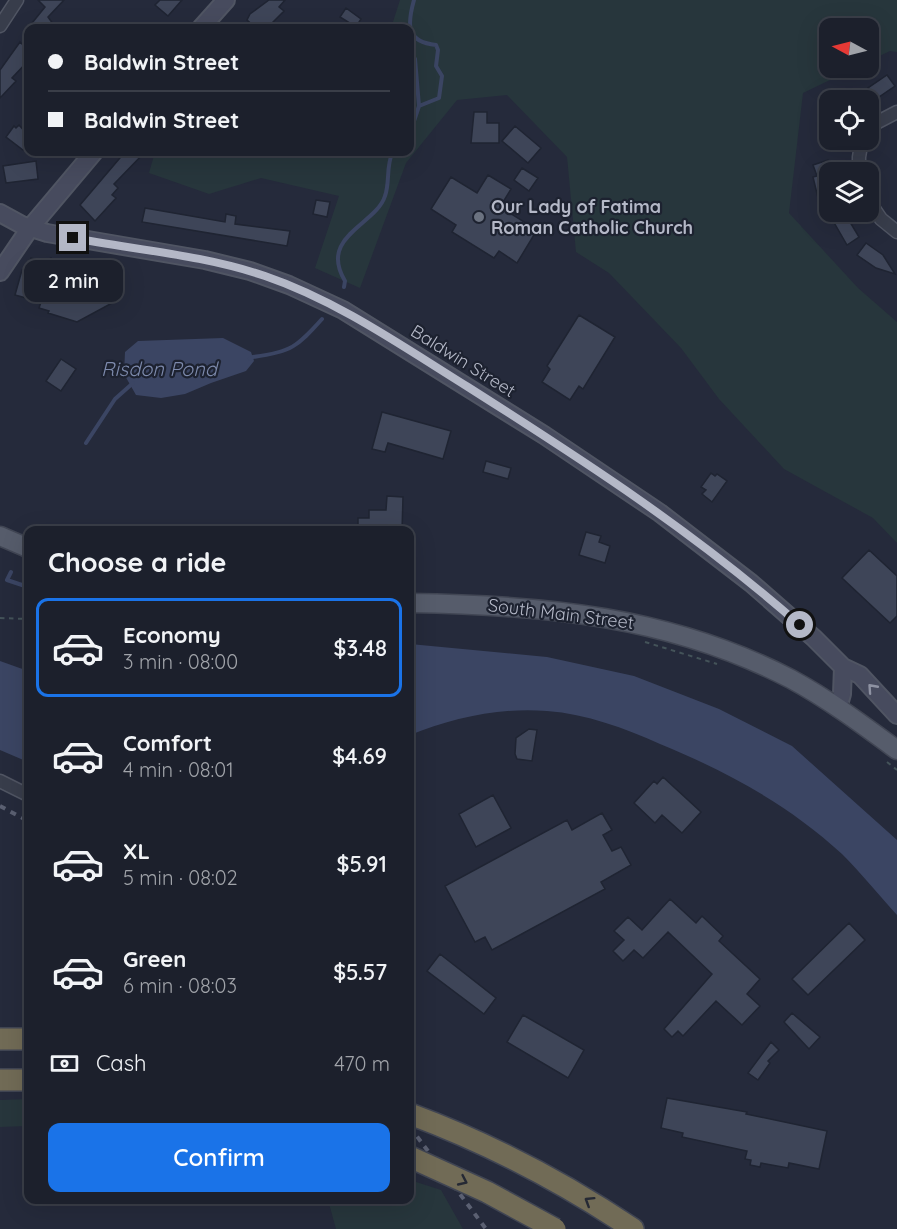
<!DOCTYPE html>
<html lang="en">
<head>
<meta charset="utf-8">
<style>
  body { margin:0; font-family:Quicksand,sans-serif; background:#292d38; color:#f1f3f6; height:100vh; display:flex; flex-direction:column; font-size:22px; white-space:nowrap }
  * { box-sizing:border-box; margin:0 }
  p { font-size:20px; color:#a0a3a9 }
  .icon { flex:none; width:33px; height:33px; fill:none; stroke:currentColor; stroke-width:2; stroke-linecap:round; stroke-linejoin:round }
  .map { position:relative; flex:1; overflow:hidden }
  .details { position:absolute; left:24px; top:526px; width:390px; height:678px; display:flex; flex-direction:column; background:#1c202c; border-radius:12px; box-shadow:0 6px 24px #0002,0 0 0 2px #3a3e48 }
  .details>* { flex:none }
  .banner { position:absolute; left:24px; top:24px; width:390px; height:132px; border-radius:12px; box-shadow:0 6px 24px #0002,0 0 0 2px #3a3e48; display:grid; align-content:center; height:132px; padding:0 24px; background:#1c202c }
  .needle { width:39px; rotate:277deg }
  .fabs { position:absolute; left:819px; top:18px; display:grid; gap:12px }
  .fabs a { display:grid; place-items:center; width:60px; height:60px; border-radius:12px; background:#1c202c; box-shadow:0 6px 24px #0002,0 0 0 2px #3a3e48; font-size:30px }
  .end { position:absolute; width:27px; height:27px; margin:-14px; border:8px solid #b4b8c7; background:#111; box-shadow:0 0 0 3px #111 }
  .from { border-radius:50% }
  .bubble { position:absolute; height:42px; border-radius:12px; background:#1c202c; box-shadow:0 6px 24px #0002,0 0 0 2px #3a3e48; font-size:20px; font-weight:600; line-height:42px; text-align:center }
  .banner b { display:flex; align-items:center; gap:21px; height:57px; font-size:22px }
  .banner b+b { border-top:2px solid #3a3e48 }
  .banner i { width:15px; height:15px; background:#f1f3f6 }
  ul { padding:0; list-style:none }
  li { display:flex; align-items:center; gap:18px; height:99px; margin:0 12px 9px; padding:0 12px; border:3px solid transparent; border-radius:12px }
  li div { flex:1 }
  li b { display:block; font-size:22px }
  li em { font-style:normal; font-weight:600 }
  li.selected { border-color:#1a73e8 }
  li>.icon { width:54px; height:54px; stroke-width:1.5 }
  h2 { padding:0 24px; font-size:27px; line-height:72px }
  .pay { display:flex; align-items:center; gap:15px; height:66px; padding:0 24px; font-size:22px }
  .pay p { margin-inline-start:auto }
  .button { display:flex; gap:12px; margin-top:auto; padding:12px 24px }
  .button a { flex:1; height:69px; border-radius:12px; background:#1a73e8; color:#fff; font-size:24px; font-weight:600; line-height:69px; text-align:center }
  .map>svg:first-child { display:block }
  .green { fill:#27363c }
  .water { fill:#3b4563 }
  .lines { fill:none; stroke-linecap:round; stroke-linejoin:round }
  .stream { stroke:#3b4563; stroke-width:4 }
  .building { fill:#3e4558; stroke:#1f2432; stroke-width:1.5 }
  .minor-casing { stroke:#505563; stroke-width:15 }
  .secondary-casing { stroke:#505563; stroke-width:20 }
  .primary-casing { stroke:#414654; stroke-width:21 }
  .motorway-casing { stroke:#404553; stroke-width:24 }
  .path { stroke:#445359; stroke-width:2; stroke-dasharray:4.5 4.5; stroke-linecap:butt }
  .minor { stroke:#383d4b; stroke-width:12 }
  .secondary { stroke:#474b5e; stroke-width:16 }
  .primary { stroke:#565c6b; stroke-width:18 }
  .motorway { stroke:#716b56; stroke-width:21 }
  .rail { stroke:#5b6072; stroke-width:4; stroke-dasharray:6 6; stroke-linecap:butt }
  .motorway-bridge-casing { stroke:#404553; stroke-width:24; stroke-linecap:butt }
  .motorway-bridge { stroke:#716b56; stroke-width:21 }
  .oneway { stroke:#8e92a2 }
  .oneway2 { stroke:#252934 }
  .route { stroke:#b4b8c7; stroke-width:8 }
  .worship-dot { fill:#6b7280; stroke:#1d2230; stroke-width:2 }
  .labels { text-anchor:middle; stroke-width:4.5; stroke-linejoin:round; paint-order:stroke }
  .poi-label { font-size:18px; font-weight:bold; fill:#b4b8c7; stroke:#1d2230; text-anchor:start }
  .street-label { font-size:18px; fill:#b4b8c7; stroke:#1d2230 }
  .water-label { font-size:20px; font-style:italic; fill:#7d8aac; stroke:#1d2230 }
</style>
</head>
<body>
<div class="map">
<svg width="897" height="1229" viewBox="0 0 897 1229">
  <rect width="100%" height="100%" fill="#252a3b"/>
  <!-- green -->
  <path class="green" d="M 400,0 L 897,0 L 897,52 L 890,51 L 869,61 L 868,28 L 830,28 L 830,68 L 855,68 L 803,93 L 789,213 L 858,288 L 897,322 L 897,543 L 873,518 L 784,469 L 719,399 L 681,348 L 609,273 L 576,252 L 567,157 L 507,95 L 457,100 L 406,163 L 360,288 L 315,268 L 339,196 L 261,178 L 209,194 L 149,173 L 155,152 L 239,152 L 247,154 L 255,152 L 410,152 L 410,28 L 391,28 Z
    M 28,1099 L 28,1126 L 0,1127 L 0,1100 Z
    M 410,1180 L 441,1190 L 463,1229 L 336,1229 L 328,1200 L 410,1200 Z"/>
  <!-- water -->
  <path class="water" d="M 223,338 L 251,352 L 254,361 L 246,371 L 211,383 L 185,394 L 161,398 L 136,395 L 124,374 L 125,352 L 138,341 Z
    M 410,644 L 547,657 L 634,676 L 719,709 L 792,746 L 897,840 L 897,915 C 879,895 861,873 842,854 C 789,805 726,771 660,744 C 624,728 587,714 547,711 C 501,707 452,718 410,735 Z
    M 0,661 L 28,671 L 28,762 L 0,750 Z"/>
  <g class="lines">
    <!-- stream -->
    <path class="stream" d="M 410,52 L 415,59 L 419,106
      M 410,52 L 412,36
      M 410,133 L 419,106 L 439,98 L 442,76 L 436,66 L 438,50 L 436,45 C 406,42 407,25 414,0
      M 344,287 L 345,281 C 318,236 376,225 385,196 C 390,182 386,167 392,154 L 398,154 L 401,152
      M 250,359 L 253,357 C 291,352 297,347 322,319
      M 86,443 L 115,399 L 133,383
      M 11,572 L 7,580 L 28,587"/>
  </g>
  <!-- building -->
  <path class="building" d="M 38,0 L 64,0 L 48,17 L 56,28 L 28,28 L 45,7 Z
    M 160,0 L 182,0 L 168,16 L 155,5 Z
    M 269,0 L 285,0 L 279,7 L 284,11 L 267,28 L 263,24 L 256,28 L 247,20 L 250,14 Z
    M 346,8 L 361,19 L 356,27 L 340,17 Z
    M 20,42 L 28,50 L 24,58 L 28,61 L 12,78 L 16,81 L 0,98 L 0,70 Z
    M 887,75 L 895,86 L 876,99 L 868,88 Z
    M 474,112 L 487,112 L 487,123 L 499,123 L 499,143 L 471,143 Z
    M 19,125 L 28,135 L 28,144 L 23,150 L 6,137 L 14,126 L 16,128 Z
    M 515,126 L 541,148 L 528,163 L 502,141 Z
    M 125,152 L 145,152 L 114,184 L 118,188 L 112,195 L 116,198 L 95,221 L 80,205 Z
    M 828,160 L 832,172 L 830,172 L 830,199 L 819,202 L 813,177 L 817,176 L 813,165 Z
    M 36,161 L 38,179 L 6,183 L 3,166 Z
    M 522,168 L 538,178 L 529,191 L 514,180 Z
    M 488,175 L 511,189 L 500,207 L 537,230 L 517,263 L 499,251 L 494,258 L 452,232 L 456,225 L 431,209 L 451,177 L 477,193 Z
    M 316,200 L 330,202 L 327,217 L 313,214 Z
    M 145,208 L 225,222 L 226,214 L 236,216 L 235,224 L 290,231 L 287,246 L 142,222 Z
    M 844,212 L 859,237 L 847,245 L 832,219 Z
    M 866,243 L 883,255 L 895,274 L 876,268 L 857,255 Z
    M 31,258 L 43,262 L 51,258 L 55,264 L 66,268 L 78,262 L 95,267 L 114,302 L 77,322 L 48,313 L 49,311 L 39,308 L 41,302 L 15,295 L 22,270 L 29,267 Z
    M 579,315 L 615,337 L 583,389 L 579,386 L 570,400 L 542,382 L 550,369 L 547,366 Z
    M 61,359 L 76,369 L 61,391 L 46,381 Z
    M 382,412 L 451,431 L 443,459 L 388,443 L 385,452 L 372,449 Z
    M 486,461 L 511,468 L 508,479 L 483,472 Z
    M 711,473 L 715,476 L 717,474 L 727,481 L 712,502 L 702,494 L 706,490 L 701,487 Z
    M 387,496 L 403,497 L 402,531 L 358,531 L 358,518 L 369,518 L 369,510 L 386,510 Z
    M 586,532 L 601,536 L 599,542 L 610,546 L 605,563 L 579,555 Z
    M 869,550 L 897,576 L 897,616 L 890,623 L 842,578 Z
    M 529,729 L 537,730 L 532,761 L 517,759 L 515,754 L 516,738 Z
    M 663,777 L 701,812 L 682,833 L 662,815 L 655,823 L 634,803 L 654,781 L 657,784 Z
    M 493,795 L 511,828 L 476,847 L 459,814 Z
    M 602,813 L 612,830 L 603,835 L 612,851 L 621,847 L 631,865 L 601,882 L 605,889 L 492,950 L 485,937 L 475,942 L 445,886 L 567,820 L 572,830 Z
    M 670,899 L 696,923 L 702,916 L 723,936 L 719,941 L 760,979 L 747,994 L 760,1006 L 742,1025 L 716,1001 L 683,1036 L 678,1031 L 672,1037 L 664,1029 L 712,974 L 668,932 L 643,958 L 634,950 L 623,961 L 613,951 L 624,940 L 614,931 L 628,917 L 642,930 Z
    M 849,923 L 865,940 L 808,995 L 792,979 Z
    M 440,954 L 496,998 L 484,1014 L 427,971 Z
    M 792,1013 L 820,1037 L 809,1049 L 784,1022 Z
    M 523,1015 L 584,1050 L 568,1078 L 507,1042 Z
    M 771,1042 L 779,1050 L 768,1061 L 770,1063 L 758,1080 L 748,1073 Z
    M 667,1098 L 747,1112 L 746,1114 L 827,1131 L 819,1169 L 789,1163 L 788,1168 L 761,1163 L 760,1167 L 750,1165 L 751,1160 L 745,1159 L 747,1151 L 682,1137 L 683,1133 L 661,1128 Z"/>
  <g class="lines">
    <defs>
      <path id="minor" d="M 0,26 L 17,0
        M 868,130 L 874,124 L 897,112
        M 859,172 L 859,157 L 862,140
        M 868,200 L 881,219 L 897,232
        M 0,781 L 28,795"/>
      <path id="secondary" d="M 201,28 L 226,0
        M 0,213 L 22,225 L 47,233 L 205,260 L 250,271 L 289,285 L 343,310 L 544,435 L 660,513 L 751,583 L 814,638 L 843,667 L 860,675 L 897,715
        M 0,272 L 30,228 L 94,152
        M 838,708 L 842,694 L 843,667"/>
      <path id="primary" d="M 0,536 L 28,548
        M 410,603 C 544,605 669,616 791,679 C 828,699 863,725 897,750"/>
      <path id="motorway" d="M 0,1039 L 28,1039
        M 0,1080 L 28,1080
        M 410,1114 C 488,1143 563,1182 633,1229"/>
    </defs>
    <!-- minor casing -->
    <use href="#minor" class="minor-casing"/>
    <!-- secondary casing -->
    <use href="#secondary" class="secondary-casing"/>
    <!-- primary casing -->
    <use href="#primary" class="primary-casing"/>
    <!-- motorway casing -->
    <use href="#motorway" class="motorway-casing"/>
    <!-- path -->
    <path class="path" d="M 0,618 L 28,619
      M 645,642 L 717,664
      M 887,762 L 897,770"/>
    <!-- minor -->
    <use href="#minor" class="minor"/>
    <!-- secondary -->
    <use href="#secondary" class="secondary"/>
    <!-- primary -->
    <use href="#primary" class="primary"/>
    <!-- motorway -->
    <use href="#motorway" class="motorway"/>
    <!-- rail -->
    <path class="rail" d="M 0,806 L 28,821
      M 410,1127 L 486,1229"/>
    <defs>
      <path id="motorway-bridge" d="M 410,1157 L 487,1192 L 555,1229"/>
    </defs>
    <!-- motorway-bridge casing -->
    <use href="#motorway-bridge" class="motorway-bridge-casing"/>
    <!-- motorway-bridge -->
    <use href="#motorway-bridge" class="motorway-bridge"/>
  </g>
  <!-- one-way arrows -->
  <defs><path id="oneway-chevron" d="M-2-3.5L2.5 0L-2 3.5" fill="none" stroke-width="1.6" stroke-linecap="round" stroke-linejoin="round" transform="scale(1.5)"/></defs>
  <use class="oneway" href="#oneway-chevron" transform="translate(872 688) rotate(-132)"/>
  <g class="oneway2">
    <use href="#oneway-chevron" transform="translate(463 1181) rotate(25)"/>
    <use href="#oneway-chevron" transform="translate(589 1201) rotate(-148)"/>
  </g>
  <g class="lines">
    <!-- route -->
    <path class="route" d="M 73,238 C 137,250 203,255 265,276 C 338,301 402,346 468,387 C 586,462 694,532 800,625"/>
  </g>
  <!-- markers -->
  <circle class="worship-dot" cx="479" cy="217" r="6"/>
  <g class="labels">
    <!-- poi labels -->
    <g class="poi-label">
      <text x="491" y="213">Our Lady of Fatima<tspan x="491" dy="21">Roman Catholic Church</tspan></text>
    </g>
    <!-- street labels -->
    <g class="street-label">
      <text transform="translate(463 361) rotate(32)" y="6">Baldwin Street</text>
      <text transform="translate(561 614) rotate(7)" y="6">South Main Street</text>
    </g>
    <!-- water labels -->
    <g class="water-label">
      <text x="159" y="376">Risdon Pond</text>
    </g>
  </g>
</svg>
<div class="fabs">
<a><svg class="needle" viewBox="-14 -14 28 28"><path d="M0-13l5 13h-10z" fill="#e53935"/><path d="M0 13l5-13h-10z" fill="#a0a3a9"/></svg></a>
<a><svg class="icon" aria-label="locate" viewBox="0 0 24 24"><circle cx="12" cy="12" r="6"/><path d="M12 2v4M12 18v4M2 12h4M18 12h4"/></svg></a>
<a><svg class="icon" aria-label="layers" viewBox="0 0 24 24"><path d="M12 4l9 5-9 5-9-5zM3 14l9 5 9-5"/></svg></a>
</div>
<i class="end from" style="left:800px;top:625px"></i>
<i class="end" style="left:73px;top:238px"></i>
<div class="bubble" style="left:24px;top:260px;width:99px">2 min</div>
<div class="banner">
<b><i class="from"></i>Baldwin Street</b>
<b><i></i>Baldwin Street</b>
</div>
<section class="details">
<h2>Choose a ride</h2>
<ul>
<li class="selected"><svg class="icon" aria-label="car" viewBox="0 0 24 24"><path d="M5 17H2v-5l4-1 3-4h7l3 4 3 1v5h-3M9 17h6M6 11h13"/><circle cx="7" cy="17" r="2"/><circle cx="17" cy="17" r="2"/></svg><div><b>Economy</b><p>3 min · 08:00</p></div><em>$3.48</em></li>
<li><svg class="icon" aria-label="car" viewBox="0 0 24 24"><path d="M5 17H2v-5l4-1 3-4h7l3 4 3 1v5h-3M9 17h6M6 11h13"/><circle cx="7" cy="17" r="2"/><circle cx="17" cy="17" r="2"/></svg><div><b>Comfort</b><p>4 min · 08:01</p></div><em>$4.69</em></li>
<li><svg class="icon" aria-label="car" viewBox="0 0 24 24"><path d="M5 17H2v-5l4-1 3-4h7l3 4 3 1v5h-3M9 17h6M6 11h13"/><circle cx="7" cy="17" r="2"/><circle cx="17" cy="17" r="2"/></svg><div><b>XL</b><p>5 min · 08:02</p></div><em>$5.91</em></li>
<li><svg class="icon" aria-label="car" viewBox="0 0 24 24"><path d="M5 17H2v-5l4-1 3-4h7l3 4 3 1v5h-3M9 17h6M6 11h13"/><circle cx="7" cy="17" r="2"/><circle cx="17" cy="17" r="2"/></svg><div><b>Green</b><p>6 min · 08:03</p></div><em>$5.57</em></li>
</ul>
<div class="pay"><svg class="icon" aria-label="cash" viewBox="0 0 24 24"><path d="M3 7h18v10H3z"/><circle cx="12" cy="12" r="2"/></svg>Cash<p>470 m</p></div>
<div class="button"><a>Confirm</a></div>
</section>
</div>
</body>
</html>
